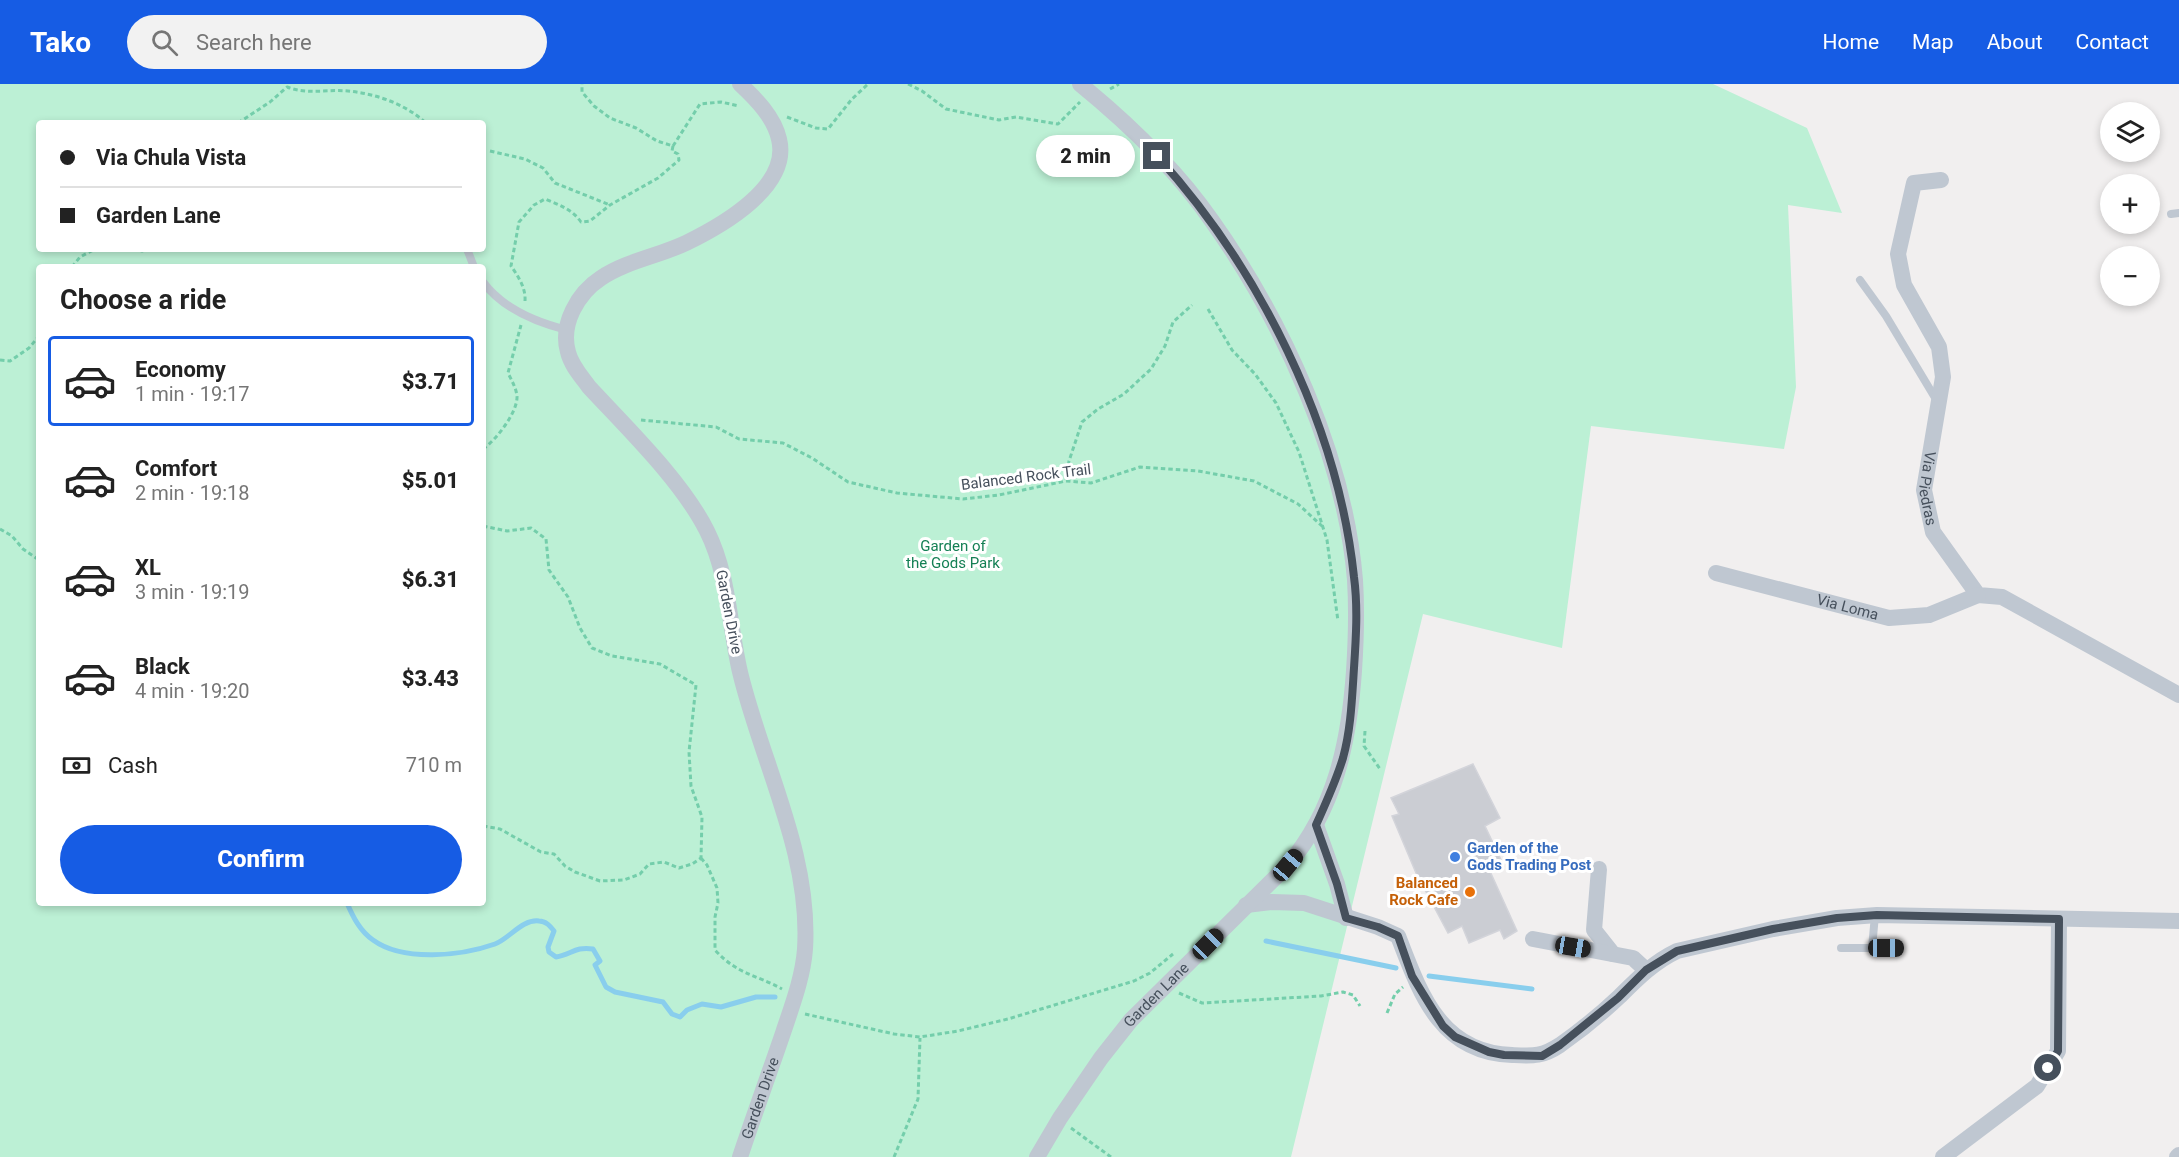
<!DOCTYPE html>
<html lang="en">
<head>
<meta charset="utf-8">
<style>
  body { margin:0; font-family:Roboto,sans-serif; background:#f2f2f2; color:#222; height:100vh; display:flex; flex-direction:column; font-size:22px; white-space:nowrap }
  * { box-sizing:border-box; margin:0 }
  p { font-size:20px; color:#767676 }
  .icon { flex:none; width:33px; height:33px; fill:none; stroke:currentColor; stroke-width:2; stroke-linecap:round; stroke-linejoin:round }
  .map { position:relative; flex:1; overflow:hidden }
  .details { position:absolute; left:36px; top:180px; width:450px; height:642px; display:flex; flex-direction:column; background:#fff; border-radius:6px; box-shadow:0 3px 9px #0003 }
  .details>* { flex:none }
  .banner { position:absolute; left:36px; top:36px; width:450px; height:132px; border-radius:6px; box-shadow:0 3px 9px #0003; display:grid; align-content:center; height:132px; padding:0 24px; background:#fff }
  .controls { position:absolute; left:2100px; top:18px; display:grid; gap:12px }
  .controls a { display:grid; place-items:center; width:60px; height:60px; border-radius:50%; background:#fff; box-shadow:0 3px 9px #0003; font-size:30px }
  .end { position:absolute; width:27px; height:27px; margin:-14px; border:8px solid #46505c; background:#fff; box-shadow:0 0 0 3px #fff }
  .from { border-radius:50% }
  .bubble { position:absolute; height:42px; border-radius:21px; background:#fff; box-shadow:0 3px 9px #0003; font-size:20px; font-weight:800; line-height:42px; text-align:center }
  .car { position:absolute; width:18px; height:36px; margin:-18px -9px; border-radius:8px; box-shadow:0 0 4px 2px #0007; background:linear-gradient(#222 24%,#8ab4d8 0 40%,#222 0 76%,#8ab4d8 0 86%,#222 0) }
  .banner b { display:flex; align-items:center; gap:21px; height:57px; font-size:22px }
  .banner b+b { border-top:2px solid #e0e0e0 }
  .banner i { width:15px; height:15px; background:#222 }
  ul { padding:0; list-style:none }
  li { display:flex; align-items:center; gap:18px; height:90px; margin:0 12px 9px; padding:0 12px; border:3px solid transparent; border-radius:6px }
  li div { flex:1 }
  li b { display:block; font-size:22px }
  li em { font-style:normal; font-weight:800 }
  li.current { border-color:#165ce4 }
  li>.icon { width:54px; height:54px; stroke-width:1.5 }
  h2 { padding:0 24px; font-size:27px; line-height:72px }
  .pay { display:flex; align-items:center; gap:15px; height:66px; padding:0 24px; font-size:22px }
  .pay p { margin-inline-start:auto }
  .action { display:flex; gap:12px; margin-top:auto; padding:12px 24px }
  .action a { flex:1; height:69px; border-radius:36px; background:#165ce4; color:#fff; font-size:24px; font-weight:800; line-height:69px; text-align:center }
  header { display:flex; align-items:center; gap:36px; box-sizing:border-box; height:84px; padding:0 30px; background:#165ce4; color:#fff }
  header strong { font-size:28px }
  nav { display:flex; gap:33px; margin-inline-start:auto; font-size:21px }
  .search { width:420px; height:54px; background:#f2f2f2; display:flex; align-items:center; gap:15px; box-sizing:border-box; padding:0 21px; border-radius:33px; color:#767676; font-size:22px }
  .map>svg:first-child { display:block }
  .green { fill:#bcf0d5; fill-rule:evenodd }
  .lines { fill:none; stroke-linecap:round; stroke-linejoin:round }
  .stream { stroke:#89ceed; stroke-width:5 }
  .building { fill:#cbcdd3; stroke:#d3d4da; stroke-width:1.5 }
  .path { stroke:#74ceab; stroke-width:3; stroke-dasharray:4.5 3; stroke-linecap:butt }
  .service { stroke:#bfc7d1; stroke-width:8 }
  .minor { stroke:#bfc7d1; stroke-width:16 }
  .route { stroke:#46505c; stroke-width:8 }
  .shop-dot { fill:#3f7fe0; stroke:#fff; stroke-width:2 }
  .food-dot { fill:#e8710a; stroke:#fff; stroke-width:2 }
  .labels { text-anchor:middle; stroke-width:6; stroke-linejoin:round; paint-order:stroke }
  .street-label { font-size:15px; fill:#46505c; stroke:#fff }
  .park-label { font-size:15px; fill:#158055; stroke:#fff }
  .shop-label { font-size:15px; font-weight:bold; fill:#366cbe; stroke:#fff; text-anchor:start }
  .food-label { font-size:15px; font-weight:bold; fill:#c56008; stroke:#fff; text-anchor:end }
</style>
</head>
<body>
<header>
<strong>Tako</strong>
<div class="search"><svg class="icon" aria-label="search" viewBox="0 0 24 24"><circle cx="10" cy="10" r="6"/><path d="M15 15l6 6"/></svg>Search here</div>
<nav><a>Home</a><a>Map</a><a>About</a><a>Contact</a></nav>
</header>
<div class="map">
<svg width="2179" height="1073" viewBox="0 0 2179 1073">
  <rect width="100%" height="100%" fill="#f1efef"/>
  <!-- green -->
  <path class="green" d="M 0,0 L 1713,0 L 1807,44 L 1842,129 L 1788,121 L 1796,303 L 1784,365 L 1591,342 L 1562,564 L 1423,530 L 1291,1073 L 0,1073 ZM 39,39 L 483,39 L 483,165 L 39,165 ZM 39,183 L 483,183 L 483,819 L 39,819 Z"/>
  <g class="lines">
    <!-- stream -->
    <path class="stream" d="M 347,819 C 353,833 360,847 373,856 C 403,878 461,872 495,860 C 509,855 522,835 539,837 C 546,837 550,842 554,847 L 548,863 L 549,868 L 556,873 C 571,871 575,862 593,865 L 600,877 L 595,881 L 606,903 L 615,908 L 663,918 L 672,930 L 680,933 L 687,926 L 702,920 L 721,923 L 756,913 L 775,913
      M 1266,857 L 1396,884
      M 1429,892 L 1532,905"/>
  </g>
  <!-- building -->
  <path class="building" d="M 1473,680 L 1500,734 L 1485,742 L 1502,778 L 1489,785 L 1517,847 L 1504,855 L 1500,846 L 1469,859 L 1462,842 L 1448,849 L 1416,789 L 1392,732 L 1399,730 L 1391,714 Z"/>
  <g class="lines">
    <!-- path -->
    <path class="path" d="M 908,0 L 922,7 L 946,25 L 999,36 L 1016,33 L 1058,40 L 1080,18
      M 1110,5 L 1119,0
      M 787,33 L 816,44 L 828,45 L 852,15 L 868,0
      M 238,39 L 270,18 L 287,3 C 308,11 328,5 348,7 C 377,10 405,20 426,39
      M 673,62 L 700,20 L 721,18 L 739,22
      M 490,67 L 525,75 L 543,84 L 555,99 L 610,121
      M 133,165 L 142,167 L 148,165
      M 72,183 L 80,173 L 95,165
      M 525,217 C 526,204 518,192 511,182 L 519,138 L 534,121 L 545,115 C 559,121 572,125 581,138 L 590,137 L 610,121 L 658,94 L 679,76 L 678,70 L 672,67 L 673,62 L 657,57 L 636,44 L 610,34 L 594,22 L 582,8 L 582,0
      M 1208,225 L 1232,266 L 1255,290 L 1276,319 L 1299,368 L 1327,456 L 1338,537
      M 0,276 L 10,277 L 29,264 L 39,252
      M 641,336 L 716,343 L 739,355 L 783,359 L 812,374 L 848,398 L 897,409 L 963,415 L 999,411 L 1066,397 L 1091,399 L 1140,383 L 1198,387 L 1254,397 L 1298,420 L 1322,442
      M 483,365 C 496,356 518,328 517,312 C 516,304 512,297 508,289 L 521,241
      M 1066,396 L 1069,377 L 1082,338 L 1098,325 L 1124,310 L 1151,285 L 1165,262 L 1173,238 L 1192,221
      M 483,442 L 507,447 L 531,444 L 546,455 L 549,486 L 568,513 L 580,544 L 592,564 L 612,572 L 660,580 L 696,601 L 689,668 L 691,702 L 702,733 L 701,774
      M 0,445 L 12,452 L 23,465 L 39,476
      M 1365,647 L 1364,662 L 1380,685
      M 483,742 L 500,745 L 541,768 L 554,770 L 565,782 L 575,788 L 600,797 L 624,796 L 640,790 L 649,780 L 664,778 L 679,784 L 692,780 L 701,774
      M 701,774 L 707,781 L 717,804 L 718,819 L 715,833 L 715,866 C 738,891 755,890 782,905
      M 1179,909 L 1202,919 L 1321,912 L 1343,908 L 1353,911 L 1360,922
      M 1387,929 L 1395,910 L 1403,903
      M 805,930 L 894,950 L 920,953 L 958,947 L 1008,935 L 1134,897 L 1150,889 L 1173,870
      M 1071,1044 L 1111,1073
      M 894,1073 L 918,1015 L 920,954"/>
    <!-- service -->
    <path class="service" d="M 2171,130 L 2179,129
      M 467,165 L 474,183
      M 1860,196 L 1886,232 L 1937,317
      M 483,198 C 503,225 535,238 567,246
      M 1841,864 L 1900,864
      M 1872,864 L 1875,831"/>
    <!-- minor -->
    <g class="minor">
      <path id="s1" d="M 1941,96 L 1914,99 L 1898,170 L 1904,201 L 1939,263 L 1943,293 L 1924,406 L 1933,448 L 1978,511 L 2002,513 L 2179,611"/>
      <path id="s2" d="M 1716,489 L 1889,534 L 1929,531 L 1978,511"/>
      <path d="M 1316,741 L 1337,800 L 1346,834"/>
      <path d="M 1599,785 L 1594,846 L 1613,870"/>
      <path d="M 1246,821 L 1272,818 L 1304,819 L 1378,843 L 1398,852 C 1420,909 1440,969 1512,971 C 1533,972 1542,973 1560,961 C 1580,947 1602,929 1620,912 C 1638,894 1654,878 1677,867 L 1773,845 L 1837,834 L 1877,831 L 2179,837"/>
      <path d="M 1533,855 L 1633,874 L 1646,886"/>
      <path id="s3" d="M 740,1073 C 754,1031 769,990 783,949 C 792,922 803,893 805,865 C 811,769 762,680 740,588 C 729,541 729,491 707,447 C 682,397 627,344 589,303 C 581,292 571,281 568,268 C 560,240 578,209 601,194 C 626,177 659,172 686,159 C 721,142 791,103 779,55 C 774,33 756,15 740,0"/>
      <path id="s4" d="M 1037,1073 L 1060,1034 L 1101,974 L 1131,936 L 1288,781 C 1335,725 1349,659 1354,587 C 1356,557 1357,527 1355,496 C 1345,373 1283,237 1212,137 C 1176,85 1129,40 1080,0"/>
      <path d="M 1943,1073 L 2037,1002 L 2058,967 L 2059,835"/>
      <path d="M 2177,1073 L 2179,1071"/>
    </g>
  </g>
  <g class="lines">
    <!-- route -->
    <path class="route" d="M 1157,72 C 1259,184 1338,341 1354,493 C 1358,523 1356,554 1354,584 C 1352,614 1351,645 1343,674 C 1336,697 1326,719 1316,741 L 1337,800 L 1346,834 L 1378,843 L 1398,852 L 1412,892 L 1443,942 L 1455,953 L 1489,968 L 1504,971 L 1542,972 L 1560,961 L 1618,914 L 1646,886 L 1677,867 L 1773,845 L 1837,834 L 1877,831 L 2059,835 L 2058,967 L 2048,984"/>
  </g>
  <!-- markers -->
  <circle class="shop-dot" cx="1455" cy="773" r="6"/>
  <circle class="food-dot" cx="1470" cy="808" r="6"/>
  <g class="labels">
    <!-- street labels -->
    <g class="street-label">
      <text transform="translate(1026 393) rotate(-7)" y="5">Balanced Rock Trail</text>
      <text dy="5" stroke="none"><textPath href="#s1" startOffset="346">Via Piedras</textPath></text>
      <text dy="5" stroke="none"><textPath href="#s2" startOffset="136">Via Loma</textPath></text>
      <text transform="translate(729 528) rotate(79)" y="5">Garden Drive</text>
      <text dy="5" stroke="none"><textPath href="#s4" startOffset="202">Garden Lane</textPath></text>
      <text dy="5" stroke="none"><textPath href="#s3" startOffset="62">Garden Drive</textPath></text>
    </g>
    <!-- park labels -->
    <g class="park-label">
      <text x="953" y="467">Garden of<tspan x="953" dy="17">the Gods Park</tspan></text>
    </g>
    <!-- shop labels -->
    <g class="shop-label">
      <text x="1467" y="769">Garden of the<tspan x="1467" dy="17">Gods Trading Post</tspan></text>
    </g>
    <!-- food labels -->
    <g class="food-label">
      <text x="1458" y="804">Balanced<tspan x="1458" dy="17">Rock Cafe</tspan></text>
    </g>
  </g>
</svg>
<div class="controls">
<a><svg class="icon" aria-label="layers" viewBox="0 0 24 24"><path d="M12 4l9 5-9 5-9-5zM3 14l9 5 9-5"/></svg></a>
<a>+</a>
<a>−</a>
</div>
<i class="end from" style="left:2048px;top:984px"></i>
<i class="end" style="left:1157px;top:72px"></i>
<div class="bubble" style="left:1036px;top:51px;width:99px">2 min</div>
<i class="car" style="left:1288px;top:781px;rotate:40deg"></i>
<i class="car" style="left:1208px;top:860px;rotate:45deg"></i>
<i class="car" style="left:1573px;top:863px;rotate:100deg"></i>
<i class="car" style="left:1886px;top:864px;rotate:90deg"></i>
<div class="banner">
<b><i class="from"></i>Via Chula Vista</b>
<b><i></i>Garden Lane</b>
</div>
<section class="details">
<h2>Choose a ride</h2>
<ul>
<li class="current"><svg class="icon" aria-label="car" viewBox="0 0 24 24"><path d="M5 17H2v-5l4-1 3-4h7l3 4 3 1v5h-3M9 17h6M6 11h13"/><circle cx="7" cy="17" r="2"/><circle cx="17" cy="17" r="2"/></svg><div><b>Economy</b><p>1 min · 19:17</p></div><em>$3.71</em></li>
<li><svg class="icon" aria-label="car" viewBox="0 0 24 24"><path d="M5 17H2v-5l4-1 3-4h7l3 4 3 1v5h-3M9 17h6M6 11h13"/><circle cx="7" cy="17" r="2"/><circle cx="17" cy="17" r="2"/></svg><div><b>Comfort</b><p>2 min · 19:18</p></div><em>$5.01</em></li>
<li><svg class="icon" aria-label="car" viewBox="0 0 24 24"><path d="M5 17H2v-5l4-1 3-4h7l3 4 3 1v5h-3M9 17h6M6 11h13"/><circle cx="7" cy="17" r="2"/><circle cx="17" cy="17" r="2"/></svg><div><b>XL</b><p>3 min · 19:19</p></div><em>$6.31</em></li>
<li><svg class="icon" aria-label="car" viewBox="0 0 24 24"><path d="M5 17H2v-5l4-1 3-4h7l3 4 3 1v5h-3M9 17h6M6 11h13"/><circle cx="7" cy="17" r="2"/><circle cx="17" cy="17" r="2"/></svg><div><b>Black</b><p>4 min · 19:20</p></div><em>$3.43</em></li>
</ul>
<div class="pay"><svg class="icon" aria-label="cash" viewBox="0 0 24 24"><path d="M3 7h18v10H3z"/><circle cx="12" cy="12" r="2"/></svg>Cash<p>710 m</p></div>
<div class="action"><a>Confirm</a></div>
</section>
</div>
</body>
</html>
